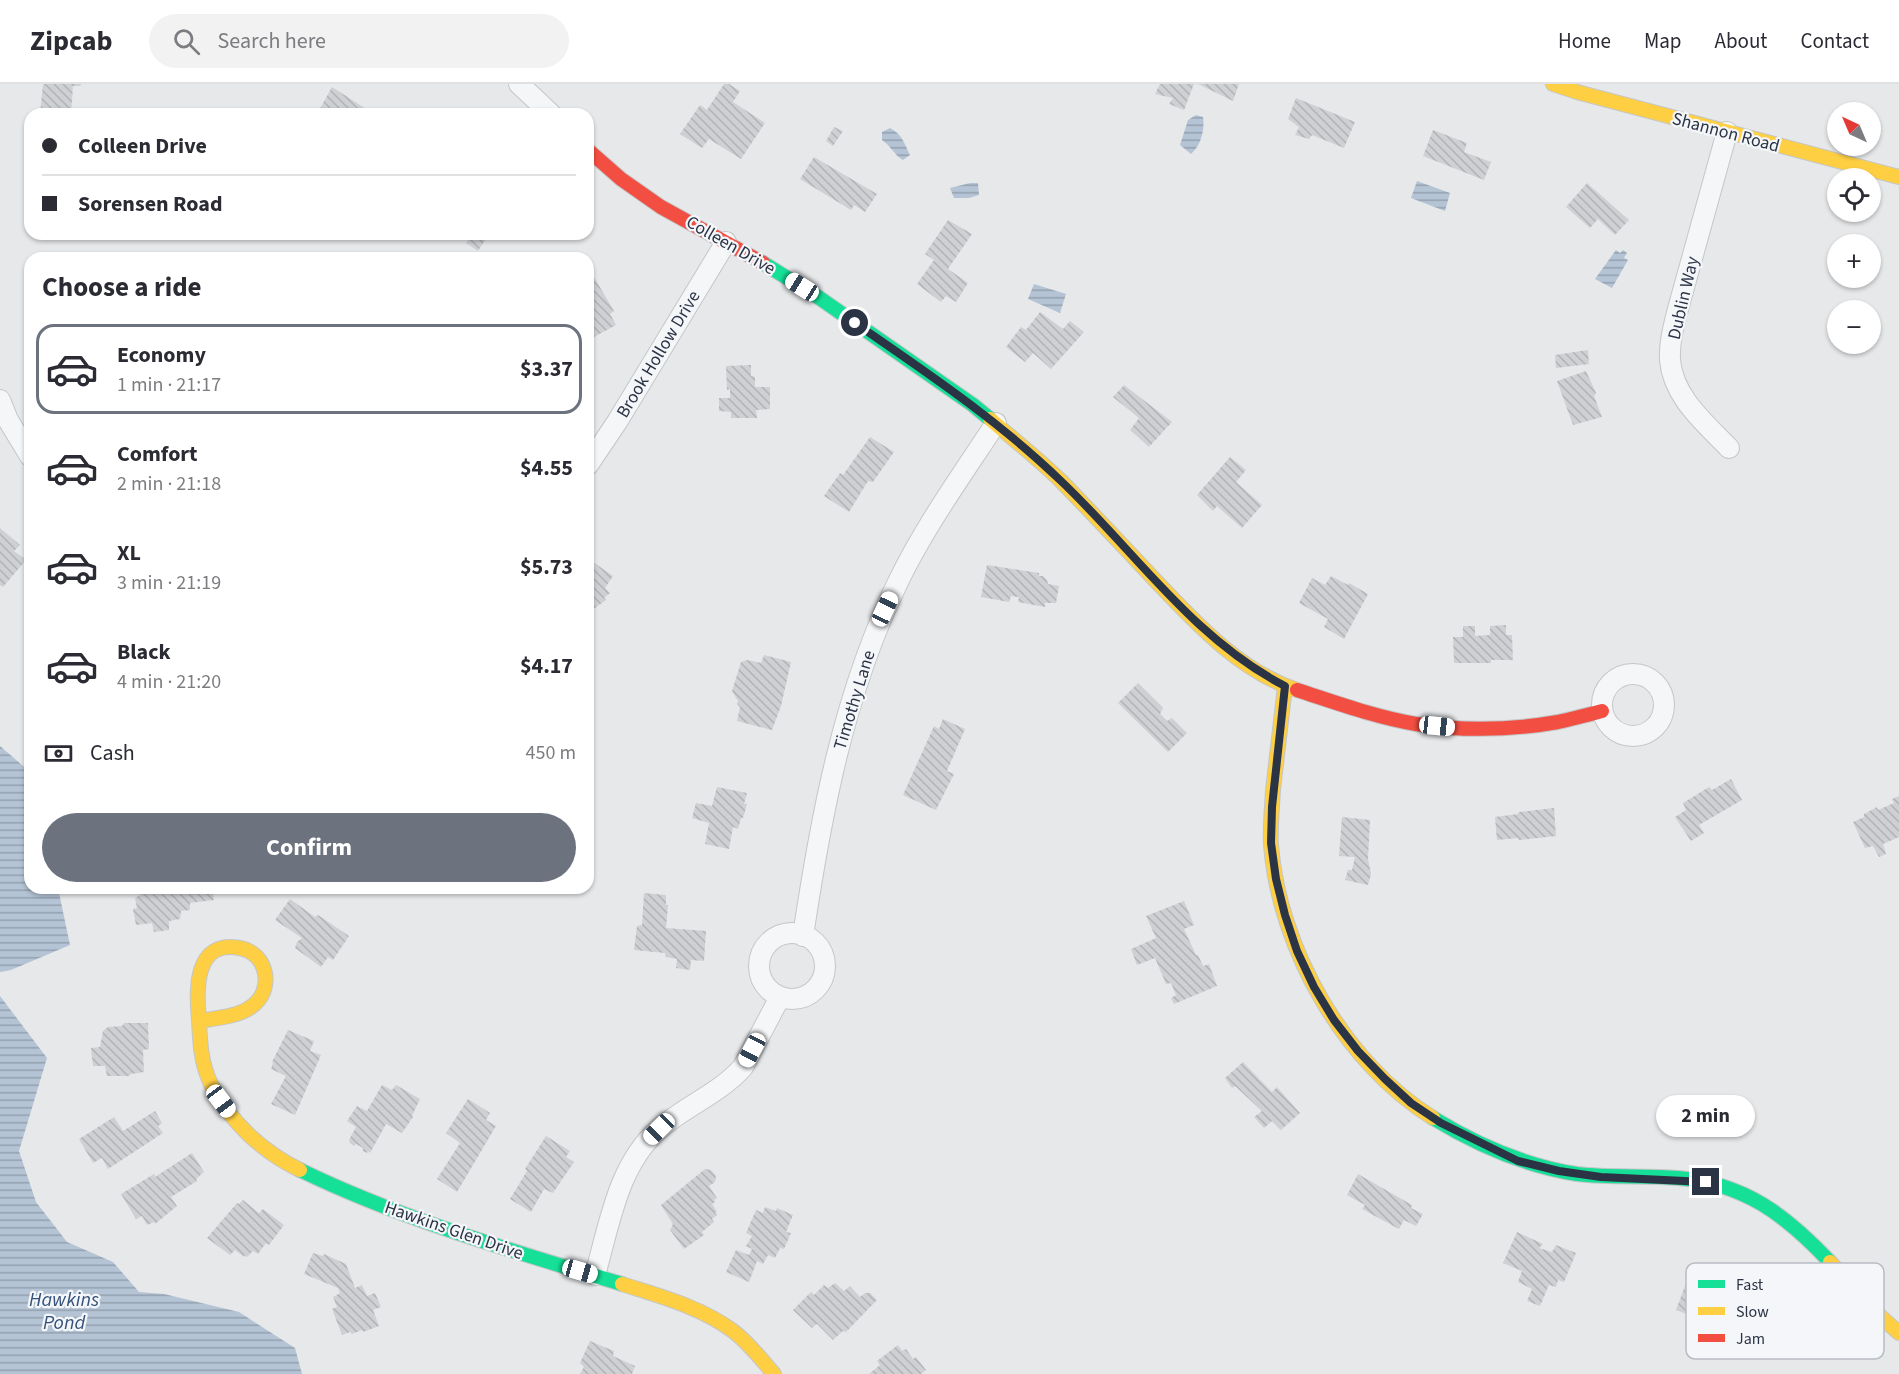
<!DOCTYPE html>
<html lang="en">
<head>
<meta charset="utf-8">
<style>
  body { margin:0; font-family:"Source Sans 3",sans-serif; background:#f2f2f3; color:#2b2b33; height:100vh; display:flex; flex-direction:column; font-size:22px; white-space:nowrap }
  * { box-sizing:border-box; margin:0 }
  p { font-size:20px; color:#7c7c81 }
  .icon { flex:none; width:33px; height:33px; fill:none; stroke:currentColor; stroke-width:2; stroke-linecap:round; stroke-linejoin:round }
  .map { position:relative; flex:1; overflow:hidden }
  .panel { position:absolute; left:24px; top:168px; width:570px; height:642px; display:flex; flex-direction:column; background:#fff; border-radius:18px; box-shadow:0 2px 4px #0004 }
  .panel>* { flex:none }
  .hud { position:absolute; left:24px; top:24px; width:570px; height:132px; border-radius:18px; box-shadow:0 2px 4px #0004; display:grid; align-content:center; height:132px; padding:0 18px; background:#fff }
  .needle { width:39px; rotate:316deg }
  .fabs { position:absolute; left:1827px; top:18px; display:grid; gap:12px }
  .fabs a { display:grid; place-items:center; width:54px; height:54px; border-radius:50%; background:#fff; box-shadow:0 2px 4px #0004; font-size:30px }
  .end { position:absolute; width:27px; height:27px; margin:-14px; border:8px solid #2b3445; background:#fff; box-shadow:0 0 0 3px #fff }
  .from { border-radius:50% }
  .bubble { position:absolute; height:42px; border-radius:21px; background:#fff; box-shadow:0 2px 4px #0004; font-size:20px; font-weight:700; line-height:42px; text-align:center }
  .car { position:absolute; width:18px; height:36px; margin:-18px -9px; border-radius:8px; box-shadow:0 0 4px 2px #0007; background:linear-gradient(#fff 24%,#345 0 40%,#fff 0 76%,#345 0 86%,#fff 0) }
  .hud b { display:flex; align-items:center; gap:21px; height:57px; font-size:22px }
  .hud b+b { border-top:2px solid #e1e1e2 }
  .hud i { width:15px; height:15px; background:#2b2b33 }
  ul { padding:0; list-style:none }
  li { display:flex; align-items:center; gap:18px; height:90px; margin:0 12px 9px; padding:0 6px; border:3px solid transparent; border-radius:18px }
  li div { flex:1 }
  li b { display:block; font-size:22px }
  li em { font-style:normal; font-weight:700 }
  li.on { border-color:#6c737f }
  li>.icon { width:54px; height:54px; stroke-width:1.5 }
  h2 { padding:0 18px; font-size:27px; line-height:72px }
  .pay { display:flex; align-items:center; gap:15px; height:66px; padding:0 18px; font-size:22px }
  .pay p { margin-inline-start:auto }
  .action { display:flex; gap:12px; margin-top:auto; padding:12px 18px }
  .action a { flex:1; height:69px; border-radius:36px; background:#6c737f; color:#fff; font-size:24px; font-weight:700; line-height:69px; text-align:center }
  header { display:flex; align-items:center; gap:36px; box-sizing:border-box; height:84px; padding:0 30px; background:#fff; border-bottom:2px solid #e1e1e2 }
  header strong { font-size:28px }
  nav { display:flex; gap:33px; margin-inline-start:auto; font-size:21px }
  .search { width:420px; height:54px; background:#f2f2f3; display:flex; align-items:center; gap:15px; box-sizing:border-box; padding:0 21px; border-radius:33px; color:#7c7c81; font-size:22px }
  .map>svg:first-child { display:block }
  .water { fill:url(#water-rules) }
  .building { fill:url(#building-back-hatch) }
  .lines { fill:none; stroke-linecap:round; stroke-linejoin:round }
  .street-casing { stroke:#c4c6c8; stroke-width:22 }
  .fast-casing { stroke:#c4c6c8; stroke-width:16 }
  .slow-casing { stroke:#c4c6c8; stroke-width:16 }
  .jam-casing { stroke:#c4c6c8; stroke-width:16 }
  .street { stroke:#f5f6f7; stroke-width:20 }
  .fast { stroke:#16e098; stroke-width:14 }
  .slow { stroke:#ffcf43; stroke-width:14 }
  .jam { stroke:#f24e42; stroke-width:14 }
  .route { stroke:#2b3445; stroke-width:8 }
  .labels { text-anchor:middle; stroke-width:4.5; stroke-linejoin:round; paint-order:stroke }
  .street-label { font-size:18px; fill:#2b3445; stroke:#f4f6f9 }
  .water-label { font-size:20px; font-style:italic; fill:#34527a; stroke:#f4f6f9 }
  .key { fill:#f4f6f9; stroke:#b8bcc3; stroke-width:1.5 }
  .key-label { font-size:16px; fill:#2b3445 }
</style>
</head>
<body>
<header>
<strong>Zipcab</strong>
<div class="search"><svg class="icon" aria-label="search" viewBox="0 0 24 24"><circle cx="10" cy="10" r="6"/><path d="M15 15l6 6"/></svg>Search here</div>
<nav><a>Home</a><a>Map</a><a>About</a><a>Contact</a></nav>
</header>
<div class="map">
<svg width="1899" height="1290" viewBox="0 0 1899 1290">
  <defs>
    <pattern id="water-rules" width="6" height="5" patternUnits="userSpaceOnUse" patternTransform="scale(1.5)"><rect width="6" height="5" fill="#b4c4d5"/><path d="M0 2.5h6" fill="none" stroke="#93a0af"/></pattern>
    <pattern id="building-back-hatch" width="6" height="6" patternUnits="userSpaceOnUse" patternTransform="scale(1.5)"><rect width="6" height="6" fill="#ced0d3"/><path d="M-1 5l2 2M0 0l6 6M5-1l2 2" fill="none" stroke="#b1b3b6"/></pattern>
  </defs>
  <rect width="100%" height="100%" fill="#e6e8ea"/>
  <!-- water -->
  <path class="water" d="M 1196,31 L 1203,33 C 1205,45 1201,62 1191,70 L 1180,61 L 1188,36 Z
    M 890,44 C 902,50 904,59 910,71 L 903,76 C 895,72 891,62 882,56 L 882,48 Z
    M 1417,97 L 1450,109 L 1445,127 L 1411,114 Z
    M 970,99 L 978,99 L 979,111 L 969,114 L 954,114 L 950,104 Z
    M 1616,166 L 1620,169 L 1623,166 L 1627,169 L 1624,174 L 1628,176 L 1612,204 L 1595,195 Z
    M 1034,200 L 1066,210 L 1060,229 L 1028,215 Z
    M 0,662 L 30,688 L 30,804 L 58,804 L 70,861 L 11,886 L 0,888 Z
    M 0,912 L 47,974 L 19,1067 L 36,1118 L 67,1158 L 113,1178 L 139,1208 L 164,1210 L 239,1228 L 295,1264 L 302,1290 L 0,1290 Z"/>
  <!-- building -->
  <path class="building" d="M 43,0 L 81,0 L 80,2 L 73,2 L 71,30 L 40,30 Z
    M 724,0 L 729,0 L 740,7 L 733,18 L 765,39 L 741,75 L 709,55 L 702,64 L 680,50 L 700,21 L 707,26 Z
    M 1160,0 L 1194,0 L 1184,26 L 1169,20 L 1173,14 L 1155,10 Z
    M 1198,0 L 1239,0 L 1233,17 Z
    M 332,3 L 374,30 L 317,30 Z
    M 1296,14 L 1355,38 L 1344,64 L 1312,51 L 1309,55 L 1295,51 L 1299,43 L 1288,35 Z
    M 834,43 L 843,47 L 833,62 L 826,57 Z
    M 1433,46 L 1467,59 L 1464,68 L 1491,78 L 1484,96 L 1423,72 Z
    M 814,73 L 877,110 L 865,128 L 854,121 L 851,126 L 800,95 Z
    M 1587,99 L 1629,136 L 1615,151 L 1598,135 L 1590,144 L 1566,123 Z
    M 948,136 L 972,150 L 948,185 L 968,199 L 956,218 L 946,212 L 941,218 L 917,200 L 934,176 L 925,170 Z
    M 472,150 L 489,150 L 478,167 L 466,159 Z
    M 588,183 L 614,227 L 610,230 L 616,241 L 594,253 L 593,249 L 588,252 Z
    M 1040,228 L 1063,245 L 1070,237 L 1084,248 L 1051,285 L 1033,269 L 1025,278 L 1006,263 L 1021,243 L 1026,246 Z
    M 1588,266 L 1589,280 L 1556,284 L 1555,271 Z
    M 751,281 L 751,292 L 755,293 L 755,303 L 770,303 L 770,325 L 756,326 L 757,334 L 731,334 L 731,328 L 719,327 L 719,314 L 730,314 L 730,305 L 727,306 L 726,282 Z
    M 1586,287 L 1596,309 L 1594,312 L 1602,333 L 1573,341 L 1557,297 Z
    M 1124,301 L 1172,338 L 1149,363 L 1130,346 L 1139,334 L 1113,313 Z
    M 870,353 L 894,368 L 873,398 L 868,397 L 849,428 L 824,412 L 840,389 L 843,391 Z
    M 1230,373 L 1246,386 L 1236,398 L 1262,421 L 1242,444 L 1217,422 L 1213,427 L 1197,411 Z
    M 0,444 L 20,461 L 14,467 L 26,476 L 3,503 L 0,501 Z
    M 593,478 L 613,492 L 605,504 L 610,509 L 604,514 L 606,516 L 588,529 L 588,485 Z
    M 987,481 L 1039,489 L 1039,492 L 1043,492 L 1047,496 L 1048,500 L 1059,502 L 1056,519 L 1045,519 L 1045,523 L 1018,518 L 1019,513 L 1011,512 L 1009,518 L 981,513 Z
    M 1331,492 L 1348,501 L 1349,499 L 1368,510 L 1344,555 L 1324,543 L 1328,535 L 1299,519 L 1312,494 L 1325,501 Z
    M 1506,541 L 1506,551 L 1512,551 L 1513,576 L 1491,576 L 1491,579 L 1454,579 L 1453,553 L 1463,553 L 1463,542 L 1475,542 L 1475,552 L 1490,551 L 1490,542 Z
    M 764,571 L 791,578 L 781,622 L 772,646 L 737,637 L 740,623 L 737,620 L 738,617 L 732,607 L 741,578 L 747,576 L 761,579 Z
    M 1138,599 L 1163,624 L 1160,630 L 1167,637 L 1172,634 L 1187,649 L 1168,668 L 1118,619 Z
    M 943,635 L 965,645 L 947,687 L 954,690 L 936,726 L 903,711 L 934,642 L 939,645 Z
    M 1731,695 L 1742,716 L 1699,741 L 1704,749 L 1691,757 L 1675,733 L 1686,726 L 1683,719 L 1709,703 L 1712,706 Z
    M 717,703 L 747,709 L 744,720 L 747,720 L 743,734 L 741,734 L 738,745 L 733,743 L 729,765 L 705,760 L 709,739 L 692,734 L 696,719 L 712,722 Z
    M 1899,712 L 1899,753 L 1883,760 L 1886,770 L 1879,773 L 1873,762 L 1865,764 L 1853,738 L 1864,733 L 1864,730 L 1877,723 L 1878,726 L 1894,719 L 1892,715 Z
    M 1554,724 L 1556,752 L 1519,756 L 1518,754 L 1497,756 L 1495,733 L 1518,730 L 1519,728 Z
    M 1342,733 L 1370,736 L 1368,775 L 1371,790 L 1368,801 L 1345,796 L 1348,786 L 1352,786 L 1355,773 L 1339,772 Z
    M 141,804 L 165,804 L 166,807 L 184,804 L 212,804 L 214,816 L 190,819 L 190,826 L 181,827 L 180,835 L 169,837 L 169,846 L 154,848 L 152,839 L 136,841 L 133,825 L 137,824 L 135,814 L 140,811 Z
    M 644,809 L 666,811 L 666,821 L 668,821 L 666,844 L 706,847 L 704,877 L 691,876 L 690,886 L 676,884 L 677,875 L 666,873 L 665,869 L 634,866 L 637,842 L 642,841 Z
    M 290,815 L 315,833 L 318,831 L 349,852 L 333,876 L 328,873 L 321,883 L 295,864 L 297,858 L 302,854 L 275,836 Z
    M 1184,817 L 1194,841 L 1184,845 L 1196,871 L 1198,871 L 1203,882 L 1209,880 L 1217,902 L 1174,920 L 1171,914 L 1176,911 L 1171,899 L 1166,900 L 1155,874 L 1137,881 L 1131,865 L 1156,854 L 1146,832 Z
    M 124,939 L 148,939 L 149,965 L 143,966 L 144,988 L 131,990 L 129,992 L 107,992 L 105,982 L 93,982 L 91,964 L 100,963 L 103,947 L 108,943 L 122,942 Z
    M 288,946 L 314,957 L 310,967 L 321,971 L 295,1031 L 271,1020 L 286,992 L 271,985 L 273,979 L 272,978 Z
    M 1243,978 L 1272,1008 L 1277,1003 L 1300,1029 L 1281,1046 L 1272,1037 L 1264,1044 L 1254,1033 L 1262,1027 L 1235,1002 L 1232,1004 L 1225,994 Z
    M 382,1001 L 392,1006 L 396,1001 L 420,1015 L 412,1032 L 413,1033 L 402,1049 L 386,1040 L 370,1069 L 368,1067 L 367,1069 L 363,1067 L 363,1064 L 356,1060 L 354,1062 L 350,1059 L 349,1056 L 356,1043 L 347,1037 L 357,1022 L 367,1027 Z
    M 468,1015 L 490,1029 L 486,1036 L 496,1042 L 457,1108 L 437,1095 L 460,1059 L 446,1049 Z
    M 155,1027 L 162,1039 L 158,1042 L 163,1049 L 108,1085 L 102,1074 L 93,1079 L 79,1055 L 114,1033 L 123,1047 Z
    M 546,1052 L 570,1067 L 566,1073 L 574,1078 L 553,1109 L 544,1105 L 531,1128 L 510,1115 L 527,1087 L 525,1085 Z
    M 192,1069 L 204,1088 L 196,1095 L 197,1097 L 171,1113 L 177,1122 L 155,1140 L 154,1138 L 147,1141 L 142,1132 L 136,1135 L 121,1110 L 154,1090 L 155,1093 Z
    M 705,1085 L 711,1086 L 716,1092 L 715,1098 L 709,1102 L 717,1114 L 714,1116 L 715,1118 L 712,1120 L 717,1128 L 715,1129 L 717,1131 L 712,1135 L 714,1138 L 702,1148 L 704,1151 L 684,1165 L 670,1146 L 673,1140 L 661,1121 Z
    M 1358,1090 L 1412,1121 L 1411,1124 L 1423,1130 L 1416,1142 L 1404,1136 L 1399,1145 L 1362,1125 L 1365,1121 L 1347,1111 Z
    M 243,1116 L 259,1129 L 263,1125 L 284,1141 L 269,1161 L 266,1159 L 258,1170 L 253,1167 L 247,1173 L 245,1171 L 244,1173 L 235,1166 L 230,1171 L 207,1154 L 237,1119 L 239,1120 Z
    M 765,1123 L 776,1127 L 777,1124 L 793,1131 L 786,1148 L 791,1149 L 784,1165 L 780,1164 L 775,1174 L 768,1171 L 763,1180 L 757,1177 L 749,1198 L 726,1188 L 736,1166 L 749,1171 L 752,1165 L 746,1162 L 752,1152 L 746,1149 L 756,1126 L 763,1129 Z
    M 1517,1148 L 1543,1160 L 1539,1164 L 1552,1168 L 1556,1161 L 1576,1169 L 1564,1198 L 1558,1196 L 1556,1203 L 1549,1201 L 1540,1222 L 1527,1217 L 1532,1205 L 1518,1198 L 1522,1187 L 1503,1179 Z
    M 313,1169 L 323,1172 L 324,1170 L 346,1180 L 355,1204 L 362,1201 L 367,1212 L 375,1209 L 381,1223 L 373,1226 L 379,1242 L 363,1248 L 362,1246 L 352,1250 L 350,1248 L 342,1251 L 332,1225 L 337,1223 L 333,1213 L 340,1209 L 338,1204 L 304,1190 Z
    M 1692,1183 L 1753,1209 L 1740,1240 L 1728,1234 L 1724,1245 L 1676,1226 Z
    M 835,1199 L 844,1207 L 850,1202 L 860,1213 L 865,1209 L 870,1209 L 877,1216 L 846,1248 L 843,1247 L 833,1256 L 817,1240 L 812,1244 L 793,1226 L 811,1208 L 814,1211 L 824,1201 L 828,1204 Z
    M 590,1257 L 614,1267 L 613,1272 L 635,1282 L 632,1290 L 580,1290 L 584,1283 L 580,1279 Z
    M 898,1261 L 902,1267 L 906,1265 L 913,1275 L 916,1273 L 926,1286 L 921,1290 L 869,1290 L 880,1281 L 877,1277 Z"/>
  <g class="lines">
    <defs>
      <path id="street" d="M 519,0 L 551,30
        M 1727,48 L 1678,225 C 1674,241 1669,258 1670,276 C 1673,313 1705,339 1729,364
        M 0,316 L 8,336 L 30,372
        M 588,381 L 617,338 L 726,158
        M1602 621a31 31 0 1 1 62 0a31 31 0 1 1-62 0Z
        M759 882a33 33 0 1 1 66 0a33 33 0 1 1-66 0Z
        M 803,852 C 821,731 844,608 898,498 C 925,442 962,391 996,339
        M 595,1191 C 609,1142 618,1081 658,1046 C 685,1022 719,1010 743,983 L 780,913"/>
      <path id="fast" d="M 763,179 L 818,213 L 973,321 L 990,335
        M 1433,1034 C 1477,1061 1526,1082 1577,1090 C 1611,1094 1645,1091 1678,1094 C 1744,1099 1786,1131 1830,1178
        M 300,1086 C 403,1136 513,1167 622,1200"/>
      <path id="slow" d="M 1553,0 L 1577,8 L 1899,93
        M 990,335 C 1014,356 1040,376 1062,398 C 1093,430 1124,463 1154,495 C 1195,538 1239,587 1297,606
        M 1285,602 C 1281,637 1277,671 1273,706 C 1272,724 1270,743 1271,761 C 1279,864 1344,979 1433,1034
        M 199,937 C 216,934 237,933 251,923 C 275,907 268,869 240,864 C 194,855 196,907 199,936 C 200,959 201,981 212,1002 C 231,1039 263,1068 300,1086
        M 1830,1178 L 1880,1232 L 1899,1249
        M 622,1200 C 659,1212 701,1223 733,1247 C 749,1259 761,1275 774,1290"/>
      <path id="jam" d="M 588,66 L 621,95 L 661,123 L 763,179
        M 1297,606 C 1337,619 1375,633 1416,640 C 1462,647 1512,646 1558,638 C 1572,635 1587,631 1602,627"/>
    </defs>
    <!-- street casing -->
    <use href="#street" class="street-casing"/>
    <!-- fast casing -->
    <use href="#fast" class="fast-casing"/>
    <!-- slow casing -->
    <use href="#slow" class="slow-casing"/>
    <!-- jam casing -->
    <use href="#jam" class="jam-casing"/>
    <!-- street -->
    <use href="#street" class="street"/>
    <!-- fast -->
    <use href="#fast" class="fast"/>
    <!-- slow -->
    <use href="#slow" class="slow"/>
    <!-- jam -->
    <use href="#jam" class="jam"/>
  </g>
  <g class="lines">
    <!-- route -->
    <path class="route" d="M 855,239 C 926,288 998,336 1061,397 C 1134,466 1193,555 1285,602 L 1272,723 L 1271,759 L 1276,795 L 1285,831 L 1297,867 L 1314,903 L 1334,936 L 1358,967 L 1385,995 L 1411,1019 L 1441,1039 L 1518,1077 L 1559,1087 L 1601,1093 L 1706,1098"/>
  </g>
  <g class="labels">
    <!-- street labels -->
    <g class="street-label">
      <text transform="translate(1726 48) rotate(15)" y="6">Shannon Road</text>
      <text transform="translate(731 161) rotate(30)" y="6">Colleen Drive</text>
      <text transform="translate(1683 214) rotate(-77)" y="6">Dublin Way</text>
      <text transform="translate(658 270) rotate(-59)" y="6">Brook Hollow Drive</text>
      <text transform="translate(854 616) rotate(-73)" y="6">Timothy Lane</text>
      <text transform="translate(454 1146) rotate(19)" y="6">Hawkins Glen Drive</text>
    </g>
    <!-- water labels -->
    <g class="water-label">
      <text x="64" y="1222">Hawkins<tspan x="64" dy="23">Pond</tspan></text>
    </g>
  </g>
  <!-- legend -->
  <rect x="1686" y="1179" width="198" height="96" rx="9" class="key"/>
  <rect x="1698" y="1196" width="27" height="8" fill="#16e098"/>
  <rect x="1698" y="1223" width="27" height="8" fill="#ffcf43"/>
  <rect x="1698" y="1250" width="27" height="8" fill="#f24e42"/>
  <g class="key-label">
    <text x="1736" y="1206">Fast</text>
    <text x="1736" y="1233">Slow</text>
    <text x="1736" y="1260">Jam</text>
  </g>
</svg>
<div class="fabs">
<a><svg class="needle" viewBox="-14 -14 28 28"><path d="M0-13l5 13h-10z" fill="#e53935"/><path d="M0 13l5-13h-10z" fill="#7c7c81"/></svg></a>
<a><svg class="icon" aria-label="locate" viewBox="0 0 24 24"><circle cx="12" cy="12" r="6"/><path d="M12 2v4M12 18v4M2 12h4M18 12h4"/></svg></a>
<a>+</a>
<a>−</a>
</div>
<i class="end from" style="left:855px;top:239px"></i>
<i class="end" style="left:1706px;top:1098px"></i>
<div class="bubble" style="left:1656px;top:1011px;width:99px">2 min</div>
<i class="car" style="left:802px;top:203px;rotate:302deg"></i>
<i class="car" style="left:885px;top:525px;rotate:25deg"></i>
<i class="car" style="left:1437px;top:642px;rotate:96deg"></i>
<i class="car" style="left:752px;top:966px;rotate:208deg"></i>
<i class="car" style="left:221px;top:1017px;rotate:143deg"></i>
<i class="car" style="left:659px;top:1045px;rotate:225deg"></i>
<i class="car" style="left:580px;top:1187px;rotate:106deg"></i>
<div class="hud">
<b><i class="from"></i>Colleen Drive</b>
<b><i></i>Sorensen Road</b>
</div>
<section class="panel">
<h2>Choose a ride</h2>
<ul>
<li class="on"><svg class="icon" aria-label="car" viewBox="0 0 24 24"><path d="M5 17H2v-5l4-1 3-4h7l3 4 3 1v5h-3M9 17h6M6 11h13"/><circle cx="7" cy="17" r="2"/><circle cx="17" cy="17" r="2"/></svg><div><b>Economy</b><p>1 min · 21:17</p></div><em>$3.37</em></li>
<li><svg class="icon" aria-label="car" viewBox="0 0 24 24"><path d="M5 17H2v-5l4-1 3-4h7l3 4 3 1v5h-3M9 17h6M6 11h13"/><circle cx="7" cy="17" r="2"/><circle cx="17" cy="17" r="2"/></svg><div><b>Comfort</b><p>2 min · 21:18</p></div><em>$4.55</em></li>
<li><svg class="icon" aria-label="car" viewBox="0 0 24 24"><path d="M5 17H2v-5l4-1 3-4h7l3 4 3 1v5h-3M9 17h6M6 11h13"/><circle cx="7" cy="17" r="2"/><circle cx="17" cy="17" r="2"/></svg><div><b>XL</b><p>3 min · 21:19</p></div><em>$5.73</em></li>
<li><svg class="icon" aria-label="car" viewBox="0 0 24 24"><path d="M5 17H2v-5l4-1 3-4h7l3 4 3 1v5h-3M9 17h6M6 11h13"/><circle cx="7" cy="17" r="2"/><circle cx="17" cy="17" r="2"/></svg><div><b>Black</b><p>4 min · 21:20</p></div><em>$4.17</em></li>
</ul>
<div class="pay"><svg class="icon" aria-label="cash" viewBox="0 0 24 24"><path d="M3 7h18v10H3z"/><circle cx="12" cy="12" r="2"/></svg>Cash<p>450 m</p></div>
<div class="action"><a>Confirm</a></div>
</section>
</div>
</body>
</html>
